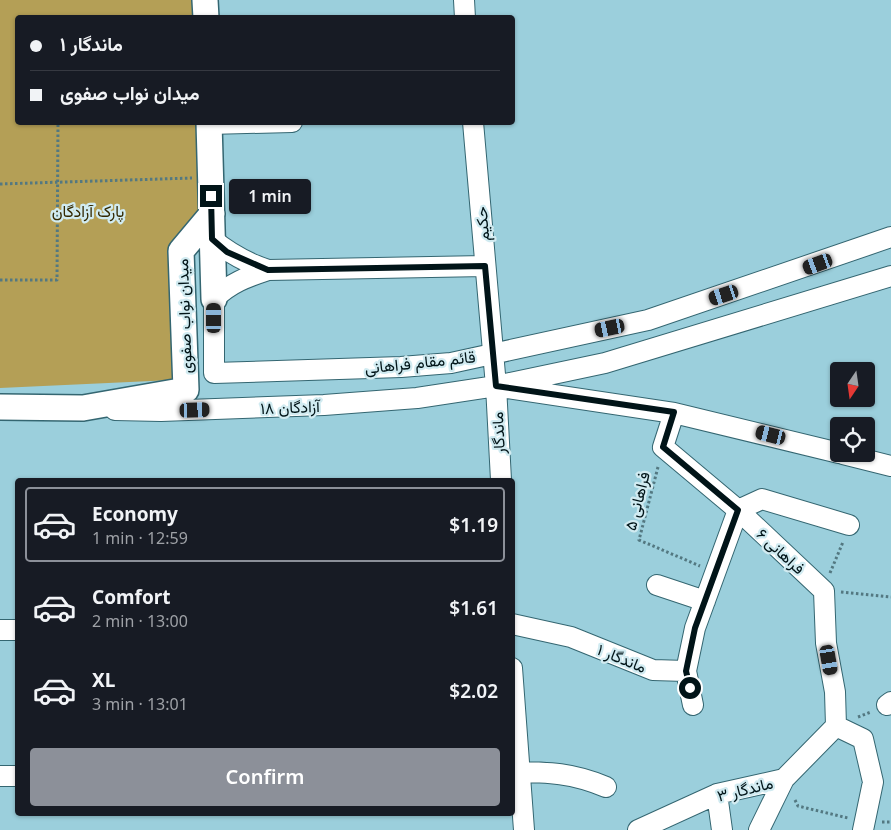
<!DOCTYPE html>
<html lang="en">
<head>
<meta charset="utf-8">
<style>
  body { margin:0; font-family:"Noto Sans",Vazirmatn,sans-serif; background:#20242c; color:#f1f3f6; height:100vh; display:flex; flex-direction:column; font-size:19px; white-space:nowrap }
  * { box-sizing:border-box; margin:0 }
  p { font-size:16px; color:#9ea1a6 }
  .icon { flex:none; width:28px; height:28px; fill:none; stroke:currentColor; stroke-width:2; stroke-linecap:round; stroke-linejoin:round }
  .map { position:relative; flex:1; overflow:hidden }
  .panel { position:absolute; left:15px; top:478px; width:500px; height:338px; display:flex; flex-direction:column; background:#171b24; border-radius:5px; box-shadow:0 1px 4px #0004 }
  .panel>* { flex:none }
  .top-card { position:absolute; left:15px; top:15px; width:500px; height:110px; border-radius:5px; box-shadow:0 1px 4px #0004; display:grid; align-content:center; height:110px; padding:0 15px; background:#171b24 }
  .needle { width:32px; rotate:193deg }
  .controls { position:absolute; left:830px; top:362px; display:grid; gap:10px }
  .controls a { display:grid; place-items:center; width:45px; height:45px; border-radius:5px; background:#171b24; box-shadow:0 1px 4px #0004; font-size:25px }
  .end { position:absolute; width:22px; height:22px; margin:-11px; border:6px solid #011418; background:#fff; box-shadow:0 0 0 2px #fff }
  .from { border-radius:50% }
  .bubble { position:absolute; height:35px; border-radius:5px; background:#171b24; box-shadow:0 1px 4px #0004; font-size:16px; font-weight:600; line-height:35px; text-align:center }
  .car { position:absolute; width:15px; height:30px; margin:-15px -8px; border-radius:6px; box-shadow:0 0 4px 1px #0007; background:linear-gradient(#222 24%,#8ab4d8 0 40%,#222 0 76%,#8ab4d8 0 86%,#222 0) }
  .top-card b { display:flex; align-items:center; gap:18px; height:48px; font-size:19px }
  .top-card b+b { border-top:1px solid #363941 }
  .top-card i { width:12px; height:12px; background:#f1f3f6 }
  ul { padding:9px 0 0; list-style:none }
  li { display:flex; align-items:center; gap:15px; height:75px; margin:0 10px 8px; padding:0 5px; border:2px solid transparent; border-radius:5px }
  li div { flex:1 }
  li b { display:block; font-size:19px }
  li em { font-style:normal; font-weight:600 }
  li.selected { border-color:#8c9099 }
  li>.icon { width:45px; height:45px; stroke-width:1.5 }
  .button { display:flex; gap:10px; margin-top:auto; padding:10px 15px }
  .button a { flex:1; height:58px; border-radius:5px; background:#8c9099; color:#fff; font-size:20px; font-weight:600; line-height:58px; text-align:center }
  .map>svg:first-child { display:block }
  .green { fill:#b49f56 }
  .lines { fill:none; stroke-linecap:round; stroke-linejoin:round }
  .minor-casing { stroke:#346671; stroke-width:22 }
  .major-casing { stroke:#346671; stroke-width:28 }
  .path { stroke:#537881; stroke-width:3; stroke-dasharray:2.5 2.5; stroke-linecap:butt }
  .minor { stroke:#fff; stroke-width:20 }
  .major { stroke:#fff; stroke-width:25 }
  .route { stroke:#011418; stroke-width:6 }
  .labels { text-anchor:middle; stroke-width:4.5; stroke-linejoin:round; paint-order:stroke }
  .park-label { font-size:16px; fill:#332800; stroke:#d1ebf1 }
  .street-label { font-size:16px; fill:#011418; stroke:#d1ebf1 }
</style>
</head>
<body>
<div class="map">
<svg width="891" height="830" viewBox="0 0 891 830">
  <rect width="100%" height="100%" fill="#9bcfdc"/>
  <!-- green -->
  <path class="green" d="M 0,0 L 195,0 L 195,17 L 18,18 L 18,122 L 198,123 L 201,209 L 169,247 L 173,380 L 0,388 Z"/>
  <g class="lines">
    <defs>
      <path id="minor" d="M 464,0 L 465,18
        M 473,122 L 496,386 L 501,480
        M 209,124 L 292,122
        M 212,239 C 230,254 247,263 268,270
        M 485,266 L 268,270 C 247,277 230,283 214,299 L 214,373 L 401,367 L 451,363 L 648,320 L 891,237
        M 507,388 L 674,413 L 839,453
        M 115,410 L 161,411 L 324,405 L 417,398 L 496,386 L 605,363 L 891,276
        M 674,413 L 663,447 L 738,510 L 824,591 L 826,643 L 835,692 L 836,726
        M 843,454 L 891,466
        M 657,585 L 705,601
        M 512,624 L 571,637 L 653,670 L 686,671 L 695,628 L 738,510 L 762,499 L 849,525
        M 0,630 L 18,630
        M 512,668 L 524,830
        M 686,671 L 693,705
        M 887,705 L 891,702
        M 836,726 L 863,739 L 873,782 L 863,830
        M 512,772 C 549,772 573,773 606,787
        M 0,776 L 18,776
        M 717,794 L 722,830
        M 638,830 L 717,794 L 784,779 L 836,726
        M 759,830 L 784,779"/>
      <path id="major" d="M 205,0 L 206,18
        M 209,122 L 214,299
        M 0,407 L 83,408 L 186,390 L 181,251 L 212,214"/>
    </defs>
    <!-- minor casing -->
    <use href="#minor" class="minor-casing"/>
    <!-- major casing -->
    <use href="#major" class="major-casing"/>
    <!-- path -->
    <path class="path" d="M 0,184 L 192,178
      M 0,280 L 57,280 L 58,122
      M 658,467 L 639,540 L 700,566
      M 830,573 L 843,542
      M 841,592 L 891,597
      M 858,717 L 871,712
      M 795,800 L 798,806 L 848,818
      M 882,822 L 891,822"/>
    <!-- minor -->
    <use href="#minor" class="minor"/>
    <!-- major -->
    <use href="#major" class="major"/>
  </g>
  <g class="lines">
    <!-- route -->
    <path class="route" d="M 211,196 L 212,239 L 227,252 L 268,270 L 485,266 L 496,386 L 674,412 L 663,447 L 738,510 L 695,628 L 686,671 L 690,688"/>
  </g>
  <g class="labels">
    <!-- park labels -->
    <g class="park-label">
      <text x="88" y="217">پارک آزادگان</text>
    </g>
    <!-- street labels -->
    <g class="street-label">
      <text transform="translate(482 224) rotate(-95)" y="6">حکیم</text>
      <text transform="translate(184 316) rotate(-92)" y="6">میدان نواب صفوی</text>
      <text transform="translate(420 362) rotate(-6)" y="6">قائم مقام فراهانی</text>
      <text transform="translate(290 407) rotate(-2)" y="6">آزادگان ۱۸</text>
      <text transform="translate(498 433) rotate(-93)" y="6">ماندگار</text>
      <text transform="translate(637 501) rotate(-76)" y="6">فراهانی ۵</text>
      <text transform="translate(781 551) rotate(43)" y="6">فراهانی ۶</text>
      <text transform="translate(622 658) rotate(22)" y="6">ماندگار ۱</text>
      <text transform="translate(745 789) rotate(-14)" y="6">ماندگار ۳</text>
    </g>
  </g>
</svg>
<div class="controls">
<a><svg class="needle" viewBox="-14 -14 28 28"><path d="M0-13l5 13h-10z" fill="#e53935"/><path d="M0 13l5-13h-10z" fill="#9ea1a6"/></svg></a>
<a><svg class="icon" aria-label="locate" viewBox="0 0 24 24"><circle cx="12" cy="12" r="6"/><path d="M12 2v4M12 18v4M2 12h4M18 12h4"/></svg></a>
</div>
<i class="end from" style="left:690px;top:688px"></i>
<i class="end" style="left:211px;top:196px"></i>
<div class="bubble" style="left:229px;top:179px;width:82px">1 min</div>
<i class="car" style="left:818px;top:264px;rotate:250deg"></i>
<i class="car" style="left:724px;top:295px;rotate:252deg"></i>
<i class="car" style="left:214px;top:318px;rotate:0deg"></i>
<i class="car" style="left:610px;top:328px;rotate:258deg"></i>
<i class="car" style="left:195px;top:410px;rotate:88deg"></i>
<i class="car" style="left:771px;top:435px;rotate:284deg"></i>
<i class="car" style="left:829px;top:660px;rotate:170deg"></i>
<div class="top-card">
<b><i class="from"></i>ماندگار ۱</b>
<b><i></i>میدان نواب صفوی</b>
</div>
<section class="panel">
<ul>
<li class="selected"><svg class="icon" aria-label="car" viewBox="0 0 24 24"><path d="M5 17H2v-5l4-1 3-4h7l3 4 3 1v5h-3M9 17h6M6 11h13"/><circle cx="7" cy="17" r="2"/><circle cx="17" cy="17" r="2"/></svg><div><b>Economy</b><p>1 min · 12:59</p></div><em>$1.19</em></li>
<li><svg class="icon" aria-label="car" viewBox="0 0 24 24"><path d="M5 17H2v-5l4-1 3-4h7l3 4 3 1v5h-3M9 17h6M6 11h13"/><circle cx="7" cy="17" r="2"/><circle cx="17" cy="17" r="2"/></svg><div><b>Comfort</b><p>2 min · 13:00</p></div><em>$1.61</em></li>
<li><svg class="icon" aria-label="car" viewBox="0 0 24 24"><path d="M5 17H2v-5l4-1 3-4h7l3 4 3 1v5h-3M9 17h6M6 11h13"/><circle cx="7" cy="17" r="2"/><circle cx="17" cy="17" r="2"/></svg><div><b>XL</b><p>3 min · 13:01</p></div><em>$2.02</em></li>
</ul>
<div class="button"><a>Confirm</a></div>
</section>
</div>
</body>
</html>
